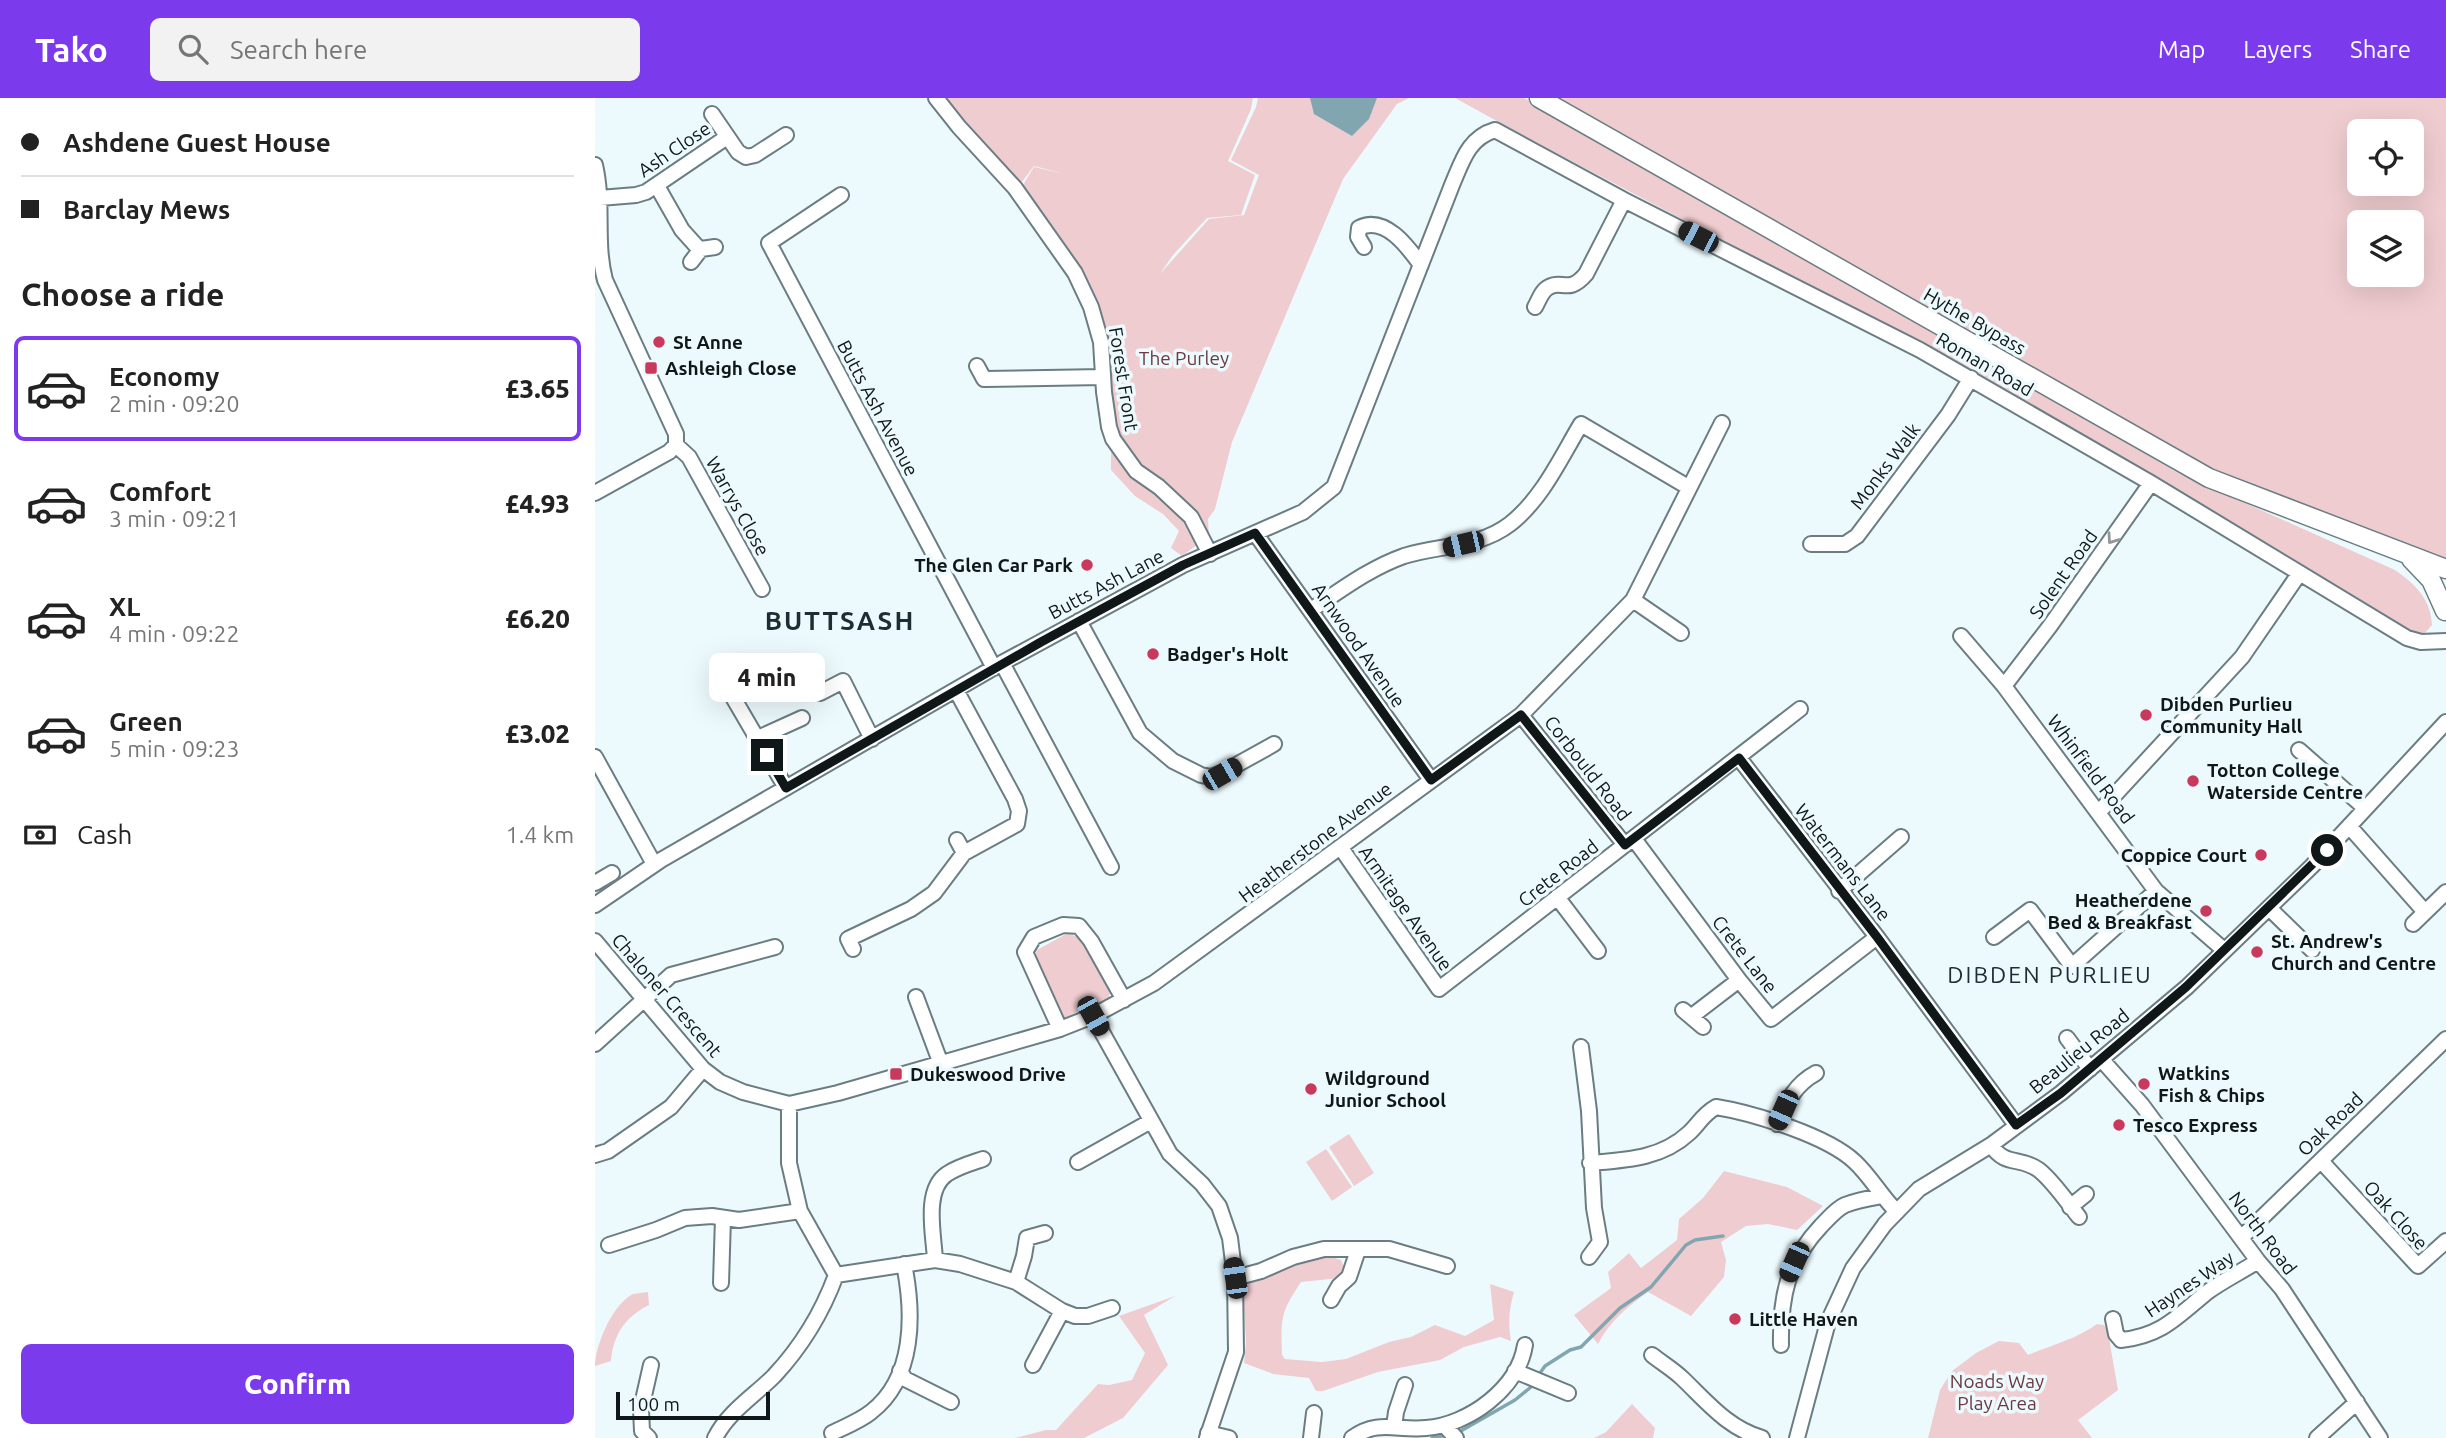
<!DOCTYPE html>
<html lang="en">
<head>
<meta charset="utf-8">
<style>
  body { margin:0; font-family:Ubuntu,sans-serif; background:#f2f2f2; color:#222; height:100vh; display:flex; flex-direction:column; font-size:26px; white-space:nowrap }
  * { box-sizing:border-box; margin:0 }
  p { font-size:23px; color:#767676 }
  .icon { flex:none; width:38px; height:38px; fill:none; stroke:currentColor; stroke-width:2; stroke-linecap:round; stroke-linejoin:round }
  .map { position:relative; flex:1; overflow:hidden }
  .drawer { display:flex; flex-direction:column; background:#fff; width:595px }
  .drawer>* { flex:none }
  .banner { display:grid; align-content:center; height:154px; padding:0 21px; background:#fff }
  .controls { position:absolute; left:1752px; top:21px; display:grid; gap:14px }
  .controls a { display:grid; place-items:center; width:77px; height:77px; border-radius:10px; background:#fff; box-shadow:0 7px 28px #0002; font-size:35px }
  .scale { position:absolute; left:21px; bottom:18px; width:154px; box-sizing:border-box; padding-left:7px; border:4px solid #101719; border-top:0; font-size:19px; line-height:24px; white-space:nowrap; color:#101719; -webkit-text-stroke:5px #edfafd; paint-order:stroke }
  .end { position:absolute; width:32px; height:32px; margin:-16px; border:9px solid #101719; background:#fff; box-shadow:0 0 0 4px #fff }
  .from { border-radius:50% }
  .bubble { position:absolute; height:49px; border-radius:10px; background:#fff; box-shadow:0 7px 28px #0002; font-size:23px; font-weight:800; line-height:49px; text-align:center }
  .car { position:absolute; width:21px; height:42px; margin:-21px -10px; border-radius:9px; box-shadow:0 0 5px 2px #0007; background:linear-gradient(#222 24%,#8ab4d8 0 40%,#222 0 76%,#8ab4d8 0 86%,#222 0) }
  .banner b { display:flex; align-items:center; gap:24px; height:66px; font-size:26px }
  .banner b+b { border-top:2px solid #e0e0e0 }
  .banner i { width:18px; height:18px; background:#222 }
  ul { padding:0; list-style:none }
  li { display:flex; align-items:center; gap:21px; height:105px; margin:0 14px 10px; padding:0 7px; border:4px solid transparent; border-radius:10px }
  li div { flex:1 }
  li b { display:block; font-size:26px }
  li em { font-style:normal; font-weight:800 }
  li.selected { border-color:#7c3aed }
  li>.icon { width:63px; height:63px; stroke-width:1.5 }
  h2 { padding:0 21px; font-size:32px; line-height:84px }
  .pay { display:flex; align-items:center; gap:18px; height:77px; padding:0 21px; font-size:26px }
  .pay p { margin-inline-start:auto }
  .action { display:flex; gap:14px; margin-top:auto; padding:14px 21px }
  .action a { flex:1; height:80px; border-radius:10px; background:#7c3aed; color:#fff; font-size:28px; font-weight:800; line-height:80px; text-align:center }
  header { display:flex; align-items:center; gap:42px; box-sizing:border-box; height:98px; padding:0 35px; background:#7c3aed; color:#fff }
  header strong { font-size:33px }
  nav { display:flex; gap:38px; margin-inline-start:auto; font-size:24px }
  .search { width:490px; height:63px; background:#f2f2f2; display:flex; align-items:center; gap:18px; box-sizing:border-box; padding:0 24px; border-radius:10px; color:#767676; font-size:26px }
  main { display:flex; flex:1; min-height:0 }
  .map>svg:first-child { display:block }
  .green { fill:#efccd0; fill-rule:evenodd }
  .water { fill:#81a6b0 }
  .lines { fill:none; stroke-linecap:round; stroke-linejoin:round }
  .stream { stroke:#81a6b0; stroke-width:3.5 }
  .minor-casing { stroke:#6a7d83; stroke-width:18 }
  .major-casing { stroke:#6a7d83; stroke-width:21 }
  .minor { stroke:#fff; stroke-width:14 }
  .major { stroke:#fff; stroke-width:18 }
  .oneway { stroke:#939798 }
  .route { stroke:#101719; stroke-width:9 }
  .poi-dot { fill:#c8395c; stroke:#edfafd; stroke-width:2.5 }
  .labels { text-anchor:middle; stroke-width:7; stroke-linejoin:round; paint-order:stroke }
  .street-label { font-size:19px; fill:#101719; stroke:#edfafd }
  .poi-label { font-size:19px; font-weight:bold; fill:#101719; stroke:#edfafd; text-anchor:start }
  .park-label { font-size:19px; fill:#6c3941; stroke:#edfafd }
  .quarter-label { font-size:23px; letter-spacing:2px; fill:#1d2e32; stroke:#edfafd }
  .district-label { font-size:26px; font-weight:bold; letter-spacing:2px; fill:#1d2e32; stroke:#edfafd }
</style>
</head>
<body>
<header>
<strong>Tako</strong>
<div class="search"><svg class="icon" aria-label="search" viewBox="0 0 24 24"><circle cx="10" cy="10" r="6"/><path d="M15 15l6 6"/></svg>Search here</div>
<nav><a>Map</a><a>Layers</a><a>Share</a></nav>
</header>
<main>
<section class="drawer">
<div class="banner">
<b><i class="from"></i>Ashdene Guest House</b>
<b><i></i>Barclay Mews</b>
</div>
<h2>Choose a ride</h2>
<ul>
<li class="selected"><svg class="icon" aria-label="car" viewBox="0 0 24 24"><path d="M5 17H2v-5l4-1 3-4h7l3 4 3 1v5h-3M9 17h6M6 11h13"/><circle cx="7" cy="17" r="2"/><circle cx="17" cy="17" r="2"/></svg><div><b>Economy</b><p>2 min · 09:20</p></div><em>£3.65</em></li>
<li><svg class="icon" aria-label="car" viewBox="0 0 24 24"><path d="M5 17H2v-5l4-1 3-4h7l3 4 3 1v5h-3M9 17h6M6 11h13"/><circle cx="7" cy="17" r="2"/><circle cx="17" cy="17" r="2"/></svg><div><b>Comfort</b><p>3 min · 09:21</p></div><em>£4.93</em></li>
<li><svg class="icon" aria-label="car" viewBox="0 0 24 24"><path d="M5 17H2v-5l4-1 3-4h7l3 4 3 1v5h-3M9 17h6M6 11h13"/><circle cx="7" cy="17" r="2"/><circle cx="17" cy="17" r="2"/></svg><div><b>XL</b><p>4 min · 09:22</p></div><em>£6.20</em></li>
<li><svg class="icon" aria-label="car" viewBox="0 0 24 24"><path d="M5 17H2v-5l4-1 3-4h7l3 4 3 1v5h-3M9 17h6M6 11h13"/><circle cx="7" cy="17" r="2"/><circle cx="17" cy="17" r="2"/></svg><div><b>Green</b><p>5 min · 09:23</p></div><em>£3.02</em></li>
</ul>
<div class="pay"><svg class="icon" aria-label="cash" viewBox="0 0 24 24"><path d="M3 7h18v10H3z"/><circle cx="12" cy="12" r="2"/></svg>Cash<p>1.4 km</p></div>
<div class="action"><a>Confirm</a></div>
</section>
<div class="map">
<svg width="1851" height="1340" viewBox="0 0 1851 1340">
  <rect width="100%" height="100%" fill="#edfafd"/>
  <!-- green -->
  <path class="green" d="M 345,0 L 658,0 L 656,11 L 633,63 L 660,77 L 646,117 L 612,120 L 578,157 L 565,176 L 614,121 L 649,117 L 664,77 L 636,62 L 661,9 L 663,0 L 814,0 L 802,6 L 748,81 L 637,344 L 620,411 L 613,421 L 614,438 L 587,458 L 576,450 L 584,433 L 568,416 L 540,398 L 516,372 C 516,322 518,241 499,196 C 483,157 451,124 426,90 L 439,69 L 470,76 L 439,68 L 423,89 Z
    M 860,0 L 929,0 L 1262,188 L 1583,375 L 1800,472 C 1820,486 1836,501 1837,527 L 1829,536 L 1816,535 C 1697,462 1578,389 1457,320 C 1261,208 1058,109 860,0 Z
    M 953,0 L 1851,0 L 1851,466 L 1602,369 ZM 1764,33 L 1816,33 L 1816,86 L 1764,86 ZM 1764,124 L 1816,124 L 1816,177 L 1764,177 Z
    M 471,836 C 494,836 505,871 515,889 L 514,900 L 469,920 L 462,913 L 438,862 L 442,852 Z
    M 754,1036 L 779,1075 L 759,1088 L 734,1049 Z
    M 731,1051 L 757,1089 L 737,1103 L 711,1064 Z
    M 1129,1073 L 1192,1089 L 1228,1108 L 1202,1132 L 1173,1126 L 1151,1128 L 1126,1144 L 1131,1162 L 1129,1179 L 1096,1218 L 1053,1194 C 1032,1209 1015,1223 1003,1246 L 979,1217 L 1016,1190 L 1013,1174 L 1034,1155 L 1046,1170 L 1082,1142 L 1084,1121 L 1108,1100 Z
    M 730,1157 L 746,1162 L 750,1171 L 745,1180 L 706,1184 C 685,1215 686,1221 687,1257 L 690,1261 L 727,1264 L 751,1261 L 794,1244 L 816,1239 L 840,1227 L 870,1238 L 899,1222 L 895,1186 L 919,1194 C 914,1211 913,1225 916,1243 L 905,1239 L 869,1249 L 845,1262 L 783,1274 L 728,1293 L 721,1293 L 714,1280 L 678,1276 L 649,1265 L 651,1244 L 648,1193 L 653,1186 L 714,1159 Z
    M 53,1194 L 54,1207 C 30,1219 18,1237 16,1263 L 0,1268 C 0,1248 17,1208 36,1197 C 40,1195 48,1195 53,1194 Z
    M 580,1198 L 549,1217 L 573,1267 L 528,1320 L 489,1340 L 420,1340 L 451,1332 L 461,1332 L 503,1286 L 514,1287 L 537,1282 L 550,1255 L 524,1218 Z
    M 1502,1226 L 1509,1227 L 1513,1234 L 1523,1292 L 1483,1322 L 1497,1340 L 1333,1340 L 1345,1292 L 1357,1273 L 1381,1255 L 1404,1243 L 1424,1245 L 1433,1257 C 1457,1247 1481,1241 1502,1226 Z
    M 1037,1306 L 1060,1330 L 1058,1340 L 999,1340 L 1011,1334 Z"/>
  <!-- water -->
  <path class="water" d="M 715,0 L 782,0 L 774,21 L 757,38 L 719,16 Z"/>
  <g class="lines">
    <!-- stream -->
    <path class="stream" d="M 945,1275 L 950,1268 L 975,1252 L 986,1249 L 1025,1210 L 1056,1189 L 1091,1147 L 1100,1142 L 1128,1138
      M 864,1334 L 920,1302 L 936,1289
      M 837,1340 L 847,1338"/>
    <defs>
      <path id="minor" d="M 341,0 L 364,29 L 420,90 L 480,175 L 496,209 L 506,244 L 509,294 L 514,329 L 518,341 L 541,373 L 564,389 L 596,419 L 615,456
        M 117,16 L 143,54 L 151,59 L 160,57 L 191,37
        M 0,67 C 9,106 0,144 10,182 L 81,336 L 81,347
        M 62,88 L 87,132 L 105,152
        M 246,97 L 174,145 L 399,570
        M 5,100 L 41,97 L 51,94 L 132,39
        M 769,149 L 763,139 L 764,130 C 790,117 813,149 826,167
        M 96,164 L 106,151 L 120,149
        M 940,209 C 944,202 947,192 954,189 C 967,181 973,197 991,176 L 1029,102
        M 382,268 L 389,281 L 508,279
        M 81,347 L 94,359 L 167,491
        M 0,395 L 74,354 L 81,347
        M 660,435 L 836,682
        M 1216,446 L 1250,446 L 1262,438 L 1353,317 L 1376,280
        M 1038,502 L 1086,535
        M 716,512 C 746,492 775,470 809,458 C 844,447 884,450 915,426 C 947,401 965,361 986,326 L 1093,389
        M 484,523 L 545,635 L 578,663 L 606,677 L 616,679 L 627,675 L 679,646
        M 1366,538 L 1409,588 L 1561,793 L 1629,852
        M 407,565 L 516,769
        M 1409,588 L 1455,528 L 1556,385
        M 132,589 L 191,690
        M 225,595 L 248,583 L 277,641
        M 926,617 L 1030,747
        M 163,640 L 207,620
        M 1704,652 L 1770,710
        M 0,659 L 59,766
        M 1144,660 L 1282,839 L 1421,1027
        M 1504,714 L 1647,559 L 1704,476
        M 1754,728 L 1830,814
        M 1039,741 L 1144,882 L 1176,921 L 1282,839
        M 362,742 L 369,755
        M 746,750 L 844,891 L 1205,611
        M 0,785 L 17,775
        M 1244,793 L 1306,739
        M 962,799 L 1003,853
        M 0,807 L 66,762 L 407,565 L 588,467 L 708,414 L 739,389 L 857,87 C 867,64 873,40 900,32 L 1029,102 L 1325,252 L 1556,385 L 1812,540 L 1826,544 L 1851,543
        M 1674,810 L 1717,852
        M 1818,826 L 1851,794
        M 1399,839 L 1435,812 L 1477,868 L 1561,793
        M 0,843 L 108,971 L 125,984 L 148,994 L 194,1006 L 243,995 L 465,931 L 498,918 L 559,885 L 926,617 L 1038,502 L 1127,325
        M 258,851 L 253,841 L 316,811 L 339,795 L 369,755 L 422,726 L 424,713 L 420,701 L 361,592
        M 321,899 L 346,966
        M 1088,912 L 1108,929
        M 498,918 L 575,1056 L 607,1086 L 624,1108 L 635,1140 L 640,1180 L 641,1254 L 612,1340
        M 1097,918 L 1144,882
        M 465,931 L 430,854 L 439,839 L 468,827 L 484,828 L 496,843 L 529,902
        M 1472,940 L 1495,971
        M 0,946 L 76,877 L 180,849
        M 986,949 L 994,1013 L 999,1110 L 1005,1144 L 994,1159
        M 1507,962 L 1547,1007 L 1663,1163 L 1687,1191 L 1785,1340
        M 1182,1026 C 1192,1004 1199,987 1221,975
        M 1396,1047 C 1410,1069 1425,1058 1444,1072 C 1459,1084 1472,1104 1484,1119
        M 0,1057 L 13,1053 L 76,1009 L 108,971
        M 1726,1063 L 1823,1168 L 1851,1143
        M 483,1064 L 556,1023
        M 995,1065 C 1031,1062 1066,1061 1094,1035 C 1104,1026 1107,1017 1121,1009 C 1158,1015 1233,1038 1260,1064 C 1276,1079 1286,1098 1302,1114
        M 1475,1109 L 1491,1096
        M 1647,1139 L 1851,941
        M 14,1147 L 61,1132 L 90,1120 L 117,1118 L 144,1122 L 205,1113
        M 340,1162 C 339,1138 328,1092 352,1076 C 362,1069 376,1065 388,1061
        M 241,1177 L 340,1162 L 365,1166 L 421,1184 L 467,1213 L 480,1218 L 493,1218 L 517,1210
        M 640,1180 L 666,1173 L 698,1159 L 729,1151 L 794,1151 L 852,1168
        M 421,1184 L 429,1158 L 432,1140 L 450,1135
        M 126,1185 L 128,1120
        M 736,1202 L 744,1188 L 754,1179 L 763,1152
        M 1518,1221 L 1521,1236 L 1526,1242 C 1566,1238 1582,1219 1611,1195 C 1627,1183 1646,1174 1663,1163
        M 1186,1247 C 1185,1200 1192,1164 1226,1128 C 1233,1121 1241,1111 1250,1107 C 1262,1102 1275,1100 1287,1098
        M 1057,1257 C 1067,1265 1079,1272 1088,1281 C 1113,1305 1133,1330 1167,1340
        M 438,1267 L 467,1213
        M 305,1273 L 310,1281 L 356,1304
        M 920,1273 L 973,1295
        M 849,1327 L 861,1340
        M 799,1329 L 801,1314 L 810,1287
        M 237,1335 C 249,1329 265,1323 276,1314 C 320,1280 319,1216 309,1166
        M 613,1335 L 634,1340
        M 54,1340 L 47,1333 L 46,1311 L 56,1267
        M 120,1340 C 133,1314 159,1298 179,1278 C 207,1248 227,1215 241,1177 L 205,1113 L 194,1065 L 194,1006
        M 716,1340 L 719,1315
        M 757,1340 C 783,1321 802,1333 831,1330 C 873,1327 923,1291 930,1247
        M 1202,1340 L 1233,1224 L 1258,1170 L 1290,1126 L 1324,1091 L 1396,1047 L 1466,995 L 1592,889 L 1717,768 L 1851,624
        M 1722,1340 L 1762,1304"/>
      <path id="major" d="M 944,0 L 1614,380 L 1851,471
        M 1816,461 L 1836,482 L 1850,513"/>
    </defs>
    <!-- minor casing -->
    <use href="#minor" class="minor-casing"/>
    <!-- major casing -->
    <use href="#major" class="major-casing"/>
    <!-- minor -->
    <use href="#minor" class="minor"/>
    <!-- major -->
    <use href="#major" class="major"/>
  </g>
  <!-- one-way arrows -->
  <defs><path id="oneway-chevron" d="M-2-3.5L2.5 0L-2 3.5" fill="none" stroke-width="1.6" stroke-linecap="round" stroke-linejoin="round" transform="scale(1.75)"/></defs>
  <use class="oneway" href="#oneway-chevron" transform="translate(1517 441) rotate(125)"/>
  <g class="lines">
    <!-- route -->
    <path class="route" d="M 172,657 L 191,690 L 446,544 L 588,467 L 660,435 L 836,682 L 926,617 L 1030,747 L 1144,660 L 1282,839 L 1421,1027 L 1466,995 L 1591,889 L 1732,752"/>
  </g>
  <!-- markers -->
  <g class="poi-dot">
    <circle cx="64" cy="244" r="7"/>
    <rect x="49" y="263" width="14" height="14" rx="3.5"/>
    <circle cx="492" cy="467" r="7"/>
    <circle cx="558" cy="556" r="7"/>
    <circle cx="1551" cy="617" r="7"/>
    <circle cx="1598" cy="683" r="7"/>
    <circle cx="1666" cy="757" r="7"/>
    <circle cx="1611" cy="813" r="7"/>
    <circle cx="1662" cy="854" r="7"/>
    <rect x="294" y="969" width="14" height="14" rx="3.5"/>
    <circle cx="1549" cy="986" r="7"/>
    <circle cx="716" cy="991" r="7"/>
    <circle cx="1524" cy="1027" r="7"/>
    <circle cx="1140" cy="1221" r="7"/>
  </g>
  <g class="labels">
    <!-- street labels -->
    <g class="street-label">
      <text transform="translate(79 51) rotate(-34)" y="7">Ash Close</text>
      <text transform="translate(1380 223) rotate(30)" y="7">Hythe Bypass</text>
      <text transform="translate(1390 266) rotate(30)" y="7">Roman Road</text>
      <text transform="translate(529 281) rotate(81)" y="7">Forest Front</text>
      <text transform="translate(283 310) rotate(62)" y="7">Butts Ash Avenue</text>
      <text transform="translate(1290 368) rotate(-53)" y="7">Monks Walk</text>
      <text transform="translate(143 408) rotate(61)" y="7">Warrys Close</text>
      <text transform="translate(1468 476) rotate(-55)" y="7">Solent Road</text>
      <text transform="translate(511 486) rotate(-28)" y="7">Butts Ash Lane</text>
      <text transform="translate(764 547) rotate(55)" y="7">Arnwood Avenue</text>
      <text transform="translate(993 670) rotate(52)" y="7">Corbould Road</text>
      <text transform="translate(1496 671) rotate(53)" y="7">Whinfield Road</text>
      <text transform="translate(720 744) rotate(-37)" y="7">Heatherstone Avenue</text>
      <text transform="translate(1248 764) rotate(52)" y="7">Watermans Lane</text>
      <text transform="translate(963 775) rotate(-38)" y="7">Crete Road</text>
      <text transform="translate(811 810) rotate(55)" y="7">Armitage Avenue</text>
      <text transform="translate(1150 856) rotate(52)" y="7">Crete Lane</text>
      <text transform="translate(72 897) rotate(49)" y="7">Chaloner Crescent</text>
      <text transform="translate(1484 953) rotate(-39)" y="7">Beaulieu Road</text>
      <text transform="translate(1735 1026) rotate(-44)" y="7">Oak Road</text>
      <text transform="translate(1801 1117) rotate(48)" y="7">Oak Close</text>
      <text transform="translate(1668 1135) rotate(53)" y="7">North Road</text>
      <text transform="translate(1594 1186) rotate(-34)" y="7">Haynes Way</text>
    </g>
    <!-- poi labels -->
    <g class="poi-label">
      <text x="78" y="251">St Anne</text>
      <text x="70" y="277">Ashleigh Close</text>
      <text x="478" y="474" text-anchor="end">The Glen Car Park</text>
      <text x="572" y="563">Badger's Holt</text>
      <text x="1565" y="613">Dibden Purlieu<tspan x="1565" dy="22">Community Hall</tspan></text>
      <text x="1612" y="679">Totton College<tspan x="1612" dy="22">Waterside Centre</tspan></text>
      <text x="1652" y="764" text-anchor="end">Coppice Court</text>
      <text x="1597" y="809" text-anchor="end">Heatherdene<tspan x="1597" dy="22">Bed &amp; Breakfast</tspan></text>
      <text x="1676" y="850">St. Andrew's<tspan x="1676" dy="22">Church and Centre</tspan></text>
      <text x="1563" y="982">Watkins<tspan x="1563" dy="22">Fish &amp; Chips</tspan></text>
      <text x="315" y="983">Dukeswood Drive</text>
      <text x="730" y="987">Wildground<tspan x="730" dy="22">Junior School</tspan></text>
      <text x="1538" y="1034">Tesco Express</text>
      <text x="1154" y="1228">Little Haven</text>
    </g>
    <!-- park labels -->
    <g class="park-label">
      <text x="589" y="267">The Purley</text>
      <text x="1402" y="1290">Noads Way<tspan x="1402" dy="22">Play Area</tspan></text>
    </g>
    <!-- quarter labels -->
    <g class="quarter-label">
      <text x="1455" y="885">DIBDEN PURLIEU</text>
    </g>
    <!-- district labels -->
    <g class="district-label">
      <text x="245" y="532">BUTTSASH</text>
    </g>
  </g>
</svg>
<div class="controls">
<a><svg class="icon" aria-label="locate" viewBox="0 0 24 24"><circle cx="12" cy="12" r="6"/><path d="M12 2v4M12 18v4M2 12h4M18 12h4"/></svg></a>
<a><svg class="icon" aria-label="layers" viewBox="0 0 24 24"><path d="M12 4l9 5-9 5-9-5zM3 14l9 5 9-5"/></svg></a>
</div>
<div class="scale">100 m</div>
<i class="end from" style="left:1732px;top:752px"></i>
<i class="end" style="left:172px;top:657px"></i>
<div class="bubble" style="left:114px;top:555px;width:116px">4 min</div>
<i class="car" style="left:1103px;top:139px;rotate:297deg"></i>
<i class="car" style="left:868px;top:446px;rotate:257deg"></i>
<i class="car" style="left:627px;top:676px;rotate:60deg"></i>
<i class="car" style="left:498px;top:918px;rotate:151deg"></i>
<i class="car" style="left:1188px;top:1012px;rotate:204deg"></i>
<i class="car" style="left:1199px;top:1164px;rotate:204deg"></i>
<i class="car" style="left:640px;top:1180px;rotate:352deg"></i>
</div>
</main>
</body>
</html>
